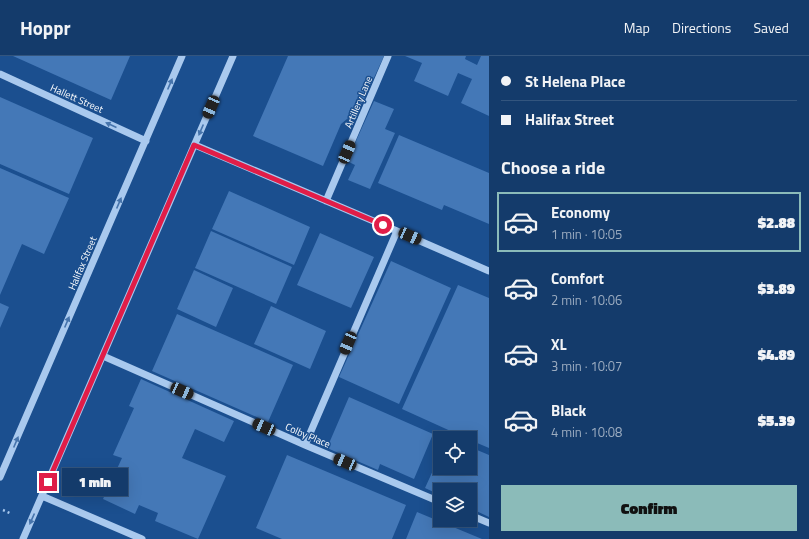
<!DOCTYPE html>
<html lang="en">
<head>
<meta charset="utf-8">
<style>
  body { margin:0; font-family:"Titillium Web",sans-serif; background:#214673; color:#f1f3f6; height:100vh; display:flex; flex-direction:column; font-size:15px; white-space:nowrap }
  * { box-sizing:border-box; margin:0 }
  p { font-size:13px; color:#9dadc1 }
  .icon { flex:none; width:22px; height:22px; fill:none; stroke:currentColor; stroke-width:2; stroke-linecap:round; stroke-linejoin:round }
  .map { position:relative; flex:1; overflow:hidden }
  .sheet { display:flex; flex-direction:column; background:#143b6b; width:320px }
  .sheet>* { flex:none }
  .banner { display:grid; align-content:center; height:88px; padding:0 12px; background:#143b6b }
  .fabs { position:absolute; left:433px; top:375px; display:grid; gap:8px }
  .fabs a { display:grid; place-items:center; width:44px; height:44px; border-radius:0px; background:#143b6b; box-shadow:0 4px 16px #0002,0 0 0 1px #33557e; font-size:20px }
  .end { position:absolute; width:18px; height:18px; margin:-9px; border:5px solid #e11d48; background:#fff; box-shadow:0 0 0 2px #fff }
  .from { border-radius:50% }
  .bubble { position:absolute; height:28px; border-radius:0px; background:#143b6b; box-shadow:0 4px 16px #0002,0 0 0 1px #33557e; font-size:13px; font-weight:800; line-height:28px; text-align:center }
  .car { position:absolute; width:12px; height:24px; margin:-12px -6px; border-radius:5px; box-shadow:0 0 3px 1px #0007; background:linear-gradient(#222 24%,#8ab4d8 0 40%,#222 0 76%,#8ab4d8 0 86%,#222 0) }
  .banner b { display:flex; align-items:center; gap:14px; height:38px; font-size:15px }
  .banner b+b { border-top:1px solid #33557e }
  .banner i { width:10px; height:10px; background:#f1f3f6 }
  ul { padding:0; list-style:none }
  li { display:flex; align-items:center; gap:12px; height:60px; margin:0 8px 6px; padding:0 4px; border:2px solid transparent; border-radius:0px }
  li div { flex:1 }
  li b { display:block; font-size:15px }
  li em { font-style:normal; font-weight:800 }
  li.selected { border-color:#8bbbb9 }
  li>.icon { width:36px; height:36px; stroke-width:1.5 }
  h2 { padding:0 12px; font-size:18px; line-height:48px }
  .action { display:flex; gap:8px; margin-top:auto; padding:8px 12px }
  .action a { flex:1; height:46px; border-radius:0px; background:#8bbbb9; color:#111; font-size:16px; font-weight:800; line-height:46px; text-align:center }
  header { display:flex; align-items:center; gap:24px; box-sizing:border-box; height:56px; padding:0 20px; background:#143b6b; border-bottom:1px solid #33557e }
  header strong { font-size:19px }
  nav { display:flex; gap:22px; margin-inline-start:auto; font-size:14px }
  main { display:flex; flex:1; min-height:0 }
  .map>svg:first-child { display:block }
  .building { fill:#4478b7 }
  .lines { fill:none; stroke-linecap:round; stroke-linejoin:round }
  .path { stroke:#a9c9ee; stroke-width:2.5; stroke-dasharray:2 3; stroke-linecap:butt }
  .minor { stroke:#a9c9ee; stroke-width:7 }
  .oneway { fill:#4674ac }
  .route { stroke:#e11d48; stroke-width:5 }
  .labels { text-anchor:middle; stroke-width:3; stroke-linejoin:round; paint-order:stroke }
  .street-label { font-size:10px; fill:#fff; stroke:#1b4f8f }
</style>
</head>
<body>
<header>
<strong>Hoppr</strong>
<nav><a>Map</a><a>Directions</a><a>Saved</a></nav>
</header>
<main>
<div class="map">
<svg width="489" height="483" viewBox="0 0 489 483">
  <rect width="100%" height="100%" fill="#1b4f8f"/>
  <!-- building -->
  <path class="building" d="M 13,0 L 130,0 L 111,44 Z
    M 288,0 L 384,0 L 360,52 L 341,68 L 323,110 L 253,80 Z
    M 405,0 L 466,0 L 465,3 L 477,9 L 481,0 L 489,0 L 489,60 L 461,47 L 472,23 L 458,17 L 448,40 L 414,25 L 422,7 Z
    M 0,41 L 93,82 L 69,138 L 0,108 Z
    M 374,45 L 394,53 L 385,73 L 395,77 L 370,133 L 348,124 L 355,109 L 347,105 Z
    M 399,79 L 489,117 L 489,168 L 444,149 L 442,154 L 378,127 Z
    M 0,112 L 69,142 L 44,198 L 22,188 L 0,239 Z
    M 229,135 L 310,171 L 294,209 L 212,173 Z
    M 211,175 L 292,211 L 276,248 L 195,212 Z
    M 320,177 L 374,201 L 351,252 L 297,229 Z
    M 391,205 L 451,232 L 399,348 L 339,321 Z
    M 194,214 L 233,232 L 216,271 L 177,253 Z
    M 458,229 L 489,242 L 489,392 L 470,384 L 470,382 L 466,382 L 402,353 Z
    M 0,247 L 9,251 L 0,272 Z
    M 271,250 L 326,275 L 310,313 L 254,288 Z
    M 177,258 L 293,309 L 268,366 L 152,315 Z
    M 141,323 L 234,365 L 224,386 L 195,373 L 182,402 L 226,420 L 198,483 L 155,465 L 158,457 L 139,449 L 135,458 L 103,443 L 122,402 L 113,399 L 134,352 L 129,350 Z
    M 349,341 L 433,378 L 414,423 L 380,408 L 378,414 L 327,392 Z
    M 470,391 L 489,399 L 489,461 L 470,452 L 470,434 L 440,434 L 440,439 L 425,432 L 440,399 L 440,412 L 470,412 Z
    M 287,399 L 406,449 L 392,483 L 282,483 L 256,472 Z
    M 417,456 L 482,483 L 406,483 Z"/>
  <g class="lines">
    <!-- path -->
    <path class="path" d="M 3,454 L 12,458"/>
    <!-- minor -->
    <path class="minor" d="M 0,18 L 146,85
      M 195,89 L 397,175 L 489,215
      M 326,145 L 388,0
      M 103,300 L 305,389 L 440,446
      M 305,389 L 397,175
      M 0,421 L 182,0
      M 42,440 L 142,483
      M 470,459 L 489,467
      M 23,483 L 233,0"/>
  </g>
  <!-- one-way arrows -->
  <defs><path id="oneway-solid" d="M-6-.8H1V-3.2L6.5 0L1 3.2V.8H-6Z"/></defs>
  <g class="oneway">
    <use href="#oneway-solid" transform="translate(170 28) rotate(-67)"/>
    <use href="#oneway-solid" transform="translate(111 69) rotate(-156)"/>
    <use href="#oneway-solid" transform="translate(201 74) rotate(113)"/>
    <use href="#oneway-solid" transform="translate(119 147) rotate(-67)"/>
    <use href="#oneway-solid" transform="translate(67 266) rotate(-67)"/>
    <use href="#oneway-solid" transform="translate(16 386) rotate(-67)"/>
    <use href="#oneway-solid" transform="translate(32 463) rotate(114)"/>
  </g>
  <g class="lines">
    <!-- route -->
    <path class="route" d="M 48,426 L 194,89 L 383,169"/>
  </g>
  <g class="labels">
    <!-- street labels -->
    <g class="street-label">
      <text transform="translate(77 42) rotate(24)" y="4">Hallett Street</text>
      <text transform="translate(358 46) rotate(-67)" y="4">Artillery Lane</text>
      <text transform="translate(82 207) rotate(-67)" y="4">Halifax Street</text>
      <text transform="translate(308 379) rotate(23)" y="4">Colby Place</text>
    </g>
  </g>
</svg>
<div class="fabs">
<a><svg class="icon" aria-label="locate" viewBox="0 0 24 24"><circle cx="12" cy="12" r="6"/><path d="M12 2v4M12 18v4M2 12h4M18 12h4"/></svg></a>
<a><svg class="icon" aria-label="layers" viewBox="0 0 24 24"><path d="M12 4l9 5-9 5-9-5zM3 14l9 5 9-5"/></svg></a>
</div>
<i class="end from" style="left:383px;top:169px"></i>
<i class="end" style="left:48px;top:426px"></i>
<div class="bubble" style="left:62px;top:412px;width:66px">1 min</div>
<i class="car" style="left:211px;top:51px;rotate:203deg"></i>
<i class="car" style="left:347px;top:96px;rotate:23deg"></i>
<i class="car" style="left:410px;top:180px;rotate:114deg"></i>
<i class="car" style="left:348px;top:287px;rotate:203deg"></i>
<i class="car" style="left:182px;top:335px;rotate:114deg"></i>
<i class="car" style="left:264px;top:371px;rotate:294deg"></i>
<i class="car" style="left:345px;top:406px;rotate:293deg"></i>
</div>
<section class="sheet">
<div class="banner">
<b><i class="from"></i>St Helena Place</b>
<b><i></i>Halifax Street</b>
</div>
<h2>Choose a ride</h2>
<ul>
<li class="selected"><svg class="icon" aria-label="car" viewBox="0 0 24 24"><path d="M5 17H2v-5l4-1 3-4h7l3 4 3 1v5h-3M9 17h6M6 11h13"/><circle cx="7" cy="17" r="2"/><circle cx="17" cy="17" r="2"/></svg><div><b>Economy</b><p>1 min · 10:05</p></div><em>$2.88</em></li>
<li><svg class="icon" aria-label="car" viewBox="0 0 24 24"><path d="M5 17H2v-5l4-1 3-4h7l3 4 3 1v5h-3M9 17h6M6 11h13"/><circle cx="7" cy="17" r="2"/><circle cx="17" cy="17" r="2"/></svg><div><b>Comfort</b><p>2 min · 10:06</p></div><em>$3.89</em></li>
<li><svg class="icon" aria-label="car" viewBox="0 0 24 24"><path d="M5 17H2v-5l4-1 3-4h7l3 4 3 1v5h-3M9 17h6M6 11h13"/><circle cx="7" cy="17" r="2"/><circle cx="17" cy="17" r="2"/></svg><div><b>XL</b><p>3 min · 10:07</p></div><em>$4.89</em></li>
<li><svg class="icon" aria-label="car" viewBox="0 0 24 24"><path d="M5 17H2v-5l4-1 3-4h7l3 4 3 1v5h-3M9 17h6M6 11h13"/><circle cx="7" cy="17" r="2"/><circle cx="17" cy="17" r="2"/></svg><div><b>Black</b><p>4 min · 10:08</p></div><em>$5.39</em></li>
</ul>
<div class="action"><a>Confirm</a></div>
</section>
</main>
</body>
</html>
